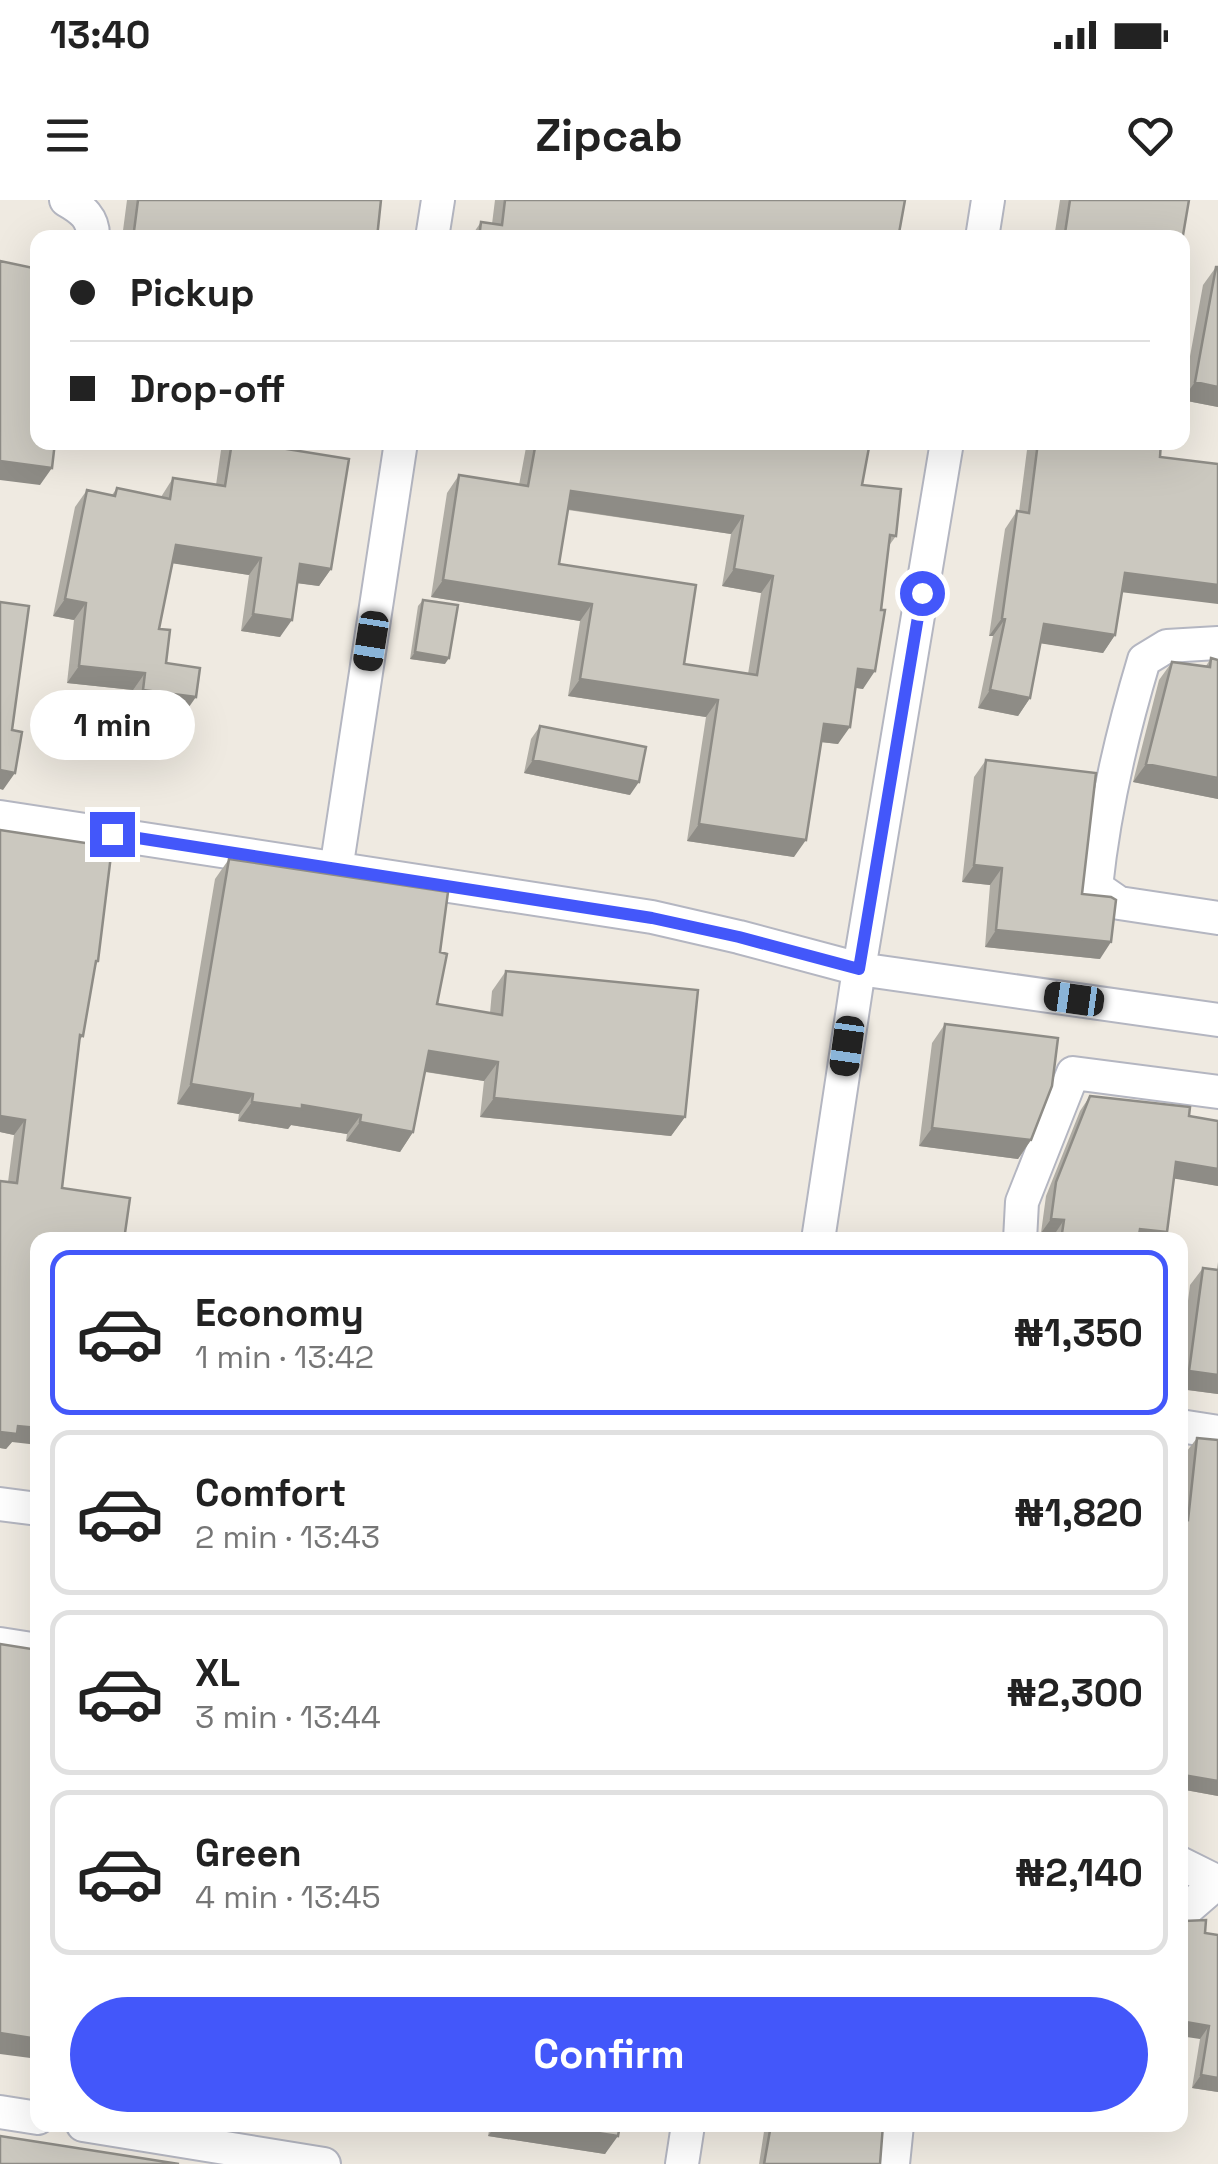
<!DOCTYPE html>
<html lang="en">
<head>
<meta charset="utf-8">
<style>
  body { margin:0; font-family:"Space Grotesk",sans-serif; background:#f6f6f6; color:#222; height:100vh; display:flex; flex-direction:column; font-size:38px; white-space:nowrap }
  * { box-sizing:border-box; margin:0 }
  p { font-size:32px; color:#767676 }
  .icon { flex:none; width:55px; height:55px; fill:none; stroke:currentColor; stroke-width:2; stroke-linecap:round; stroke-linejoin:round }
  .map { position:relative; flex:1; overflow:hidden }
  .details { position:absolute; left:30px; top:1032px; width:1158px; height:900px; display:flex; flex-direction:column; background:#fff; border-radius:20px; box-shadow:0 10px 40px #0002 }
  .details>* { flex:none }
  .top-card { position:absolute; left:30px; top:30px; width:1160px; height:220px; border-radius:20px; box-shadow:0 10px 40px #0002; display:grid; align-content:center; height:220px; padding:0 40px; background:#fff }
  .end { position:absolute; width:45px; height:45px; margin:-22px; border:12px solid #4357fa; background:#fff; box-shadow:0 0 0 5px #fff }
  .from { border-radius:50% }
  .bubble { position:absolute; height:70px; border-radius:35px; background:#fff; box-shadow:0 10px 40px #0002; font-size:32px; font-weight:700; line-height:70px; text-align:center }
  .car { position:absolute; width:30px; height:60px; margin:-30px -15px; border-radius:12px; box-shadow:0 0 8px 2px #0007; background:linear-gradient(#222 24%,#8ab4d8 0 40%,#222 0 76%,#8ab4d8 0 86%,#222 0) }
  .top-card b { display:flex; align-items:center; gap:35px; height:95px; font-size:38px }
  .top-card b+b { border-top:2px solid #e0e0e0 }
  .top-card i { width:25px; height:25px; background:#222 }
  ul { padding:18px 0 0; list-style:none }
  li { display:flex; align-items:center; gap:30px; height:165px; margin:0 20px 15px; padding:0 20px; border:5px solid #e0e0e0; border-radius:20px }
  li div { flex:1 }
  li b { display:block; font-size:38px }
  li em { font-style:normal; font-weight:700 }
  li.selected { border-color:#4357fa }
  li>.icon { width:90px; height:90px; stroke-width:1.5 }
  .primary-button { display:flex; gap:20px; margin-top:auto; padding:20px 40px }
  .primary-button a { flex:1; height:115px; border-radius:60px; background:#4357fa; color:#fff; font-size:40px; font-weight:700; line-height:115px; text-align:center }
  .status { display:flex; justify-content:space-between; align-items:center; height:70px; padding:0 50px; background:#fff; direction:ltr }
  .status svg { height:28px; fill:currentColor }
  header { display:flex; justify-content:space-between; align-items:center; height:130px; padding:0 40px; background:#fff; font-size:45px; font-weight:700 }
  .map>svg:first-child { display:block }
  .lines { fill:none; stroke-linecap:round; stroke-linejoin:round }
  .street-casing { stroke:#b4b6c1; stroke-width:36 }
  .street { stroke:#fff; stroke-width:32 }
  .wall { fill:#afaca4; fill-rule:evenodd }
  .shaded-wall { fill:#8e8c86 }
  .building { fill:#cbc8bf; stroke:#8e8c86; stroke-width:2.5; fill-rule:evenodd }
  .route { stroke:#4357fa; stroke-width:12 }
</style>
</head>
<body>
<div class="status"><b>13:40</b><svg viewBox="0 0 49 12"><path d="M0 12V9h3v3zM5 12V6h3v6zM10 12V3h3v9zM15 12V0h3v12zM26 1h20v11H26zM47 4h2v5h-2z"/></svg></div>
<header><svg class="icon" aria-label="menu" viewBox="0 0 24 24"><path d="M4 6h16M4 12h16M4 18h16"/></svg>Zipcab<svg class="icon" aria-label="heart" viewBox="0 0 24 24"><path d="M12 20l-8-8c-3-5 5-10 8-4 3-6 11-1 8 4z"/></svg></header>
<div class="map">
<svg width="1218" height="1964" viewBox="0 0 1218 1964">
  <rect width="100%" height="100%" fill="#efeae1"/>
  <g class="lines">
    <defs>
      <path id="street" d="M 66,0 C 82,9 94,18 93,38
        M 432,38 L 438,0
        M 982,38 L 988,0
        M 1218,443 L 1167,446 L 1144,460 C 1122,533 1104,610 1096,687 L 1119,703 L 1218,718
        M 0,617 L 652,717 L 739,737 L 859,769 L 1218,820
        M 336,670 L 401,242
        M 818,1040 L 859,769 L 947,242
        M 1020,1040 L 1022,1002 L 1073,873 L 1218,892
        M 1180,1226 L 1218,1232
        M 0,1304 L 38,1309
        M 0,1444 L 38,1450
        M 1180,1663 L 1218,1682 L 1180,1715
        M 0,1912 L 38,1918
        M 83,1925 L 324,1964
        M 682,1964 L 688,1925
        M 893,1964 L 897,1925"/>
    </defs>
    <!-- street casing -->
    <use href="#street" class="street-casing"/>
    <!-- street -->
    <use href="#street" class="street"/>
  </g>
  <!-- wall -->
  <path class="wall" d="M 127,0 L 381,0 L 377,38 L 122,38 Z
    M 495,0 L 905,0 L 899,33 L 946,38 L 470,38 L 481,22 L 492,24 Z
    M 1060,0 L 1189,0 L 1182,38 L 1054,38 Z
    M 1216,67 L 1218,67 L 1218,207 L 1182,200 L 1203,85 Z
    M 181,242 L 269,242 L 268,246 L 331,369 L 319,386 L 298,383 L 280,437 L 241,431 L 249,375 L 173,363 L 159,429 L 166,463 L 184,514 L 131,507 L 133,490 L 67,483 L 74,420 L 53,416 L 75,307 L 87,290 L 112,295 L 117,288 L 161,297 L 173,278 L 216,285 L 221,250 Z
    M 527,242 L 870,242 L 862,285 L 896,336 L 888,347 L 863,489 L 856,488 L 838,544 L 821,542 L 794,657 L 687,641 L 706,517 L 568,496 L 580,421 L 431,397 L 447,293 L 459,275 L 519,285 ZM 568,310 L 731,334 L 722,386 L 761,393 L 748,474 L 684,464 L 559,364 Z
    M 1028,242 L 1161,242 L 1122,392 L 1115,435 L 1103,453 L 1041,443 L 1030,498 L 1018,516 L 978,508 L 993,436 L 989,436 L 1005,329 L 1017,311 L 1019,312 Z
    M 423,400 L 445,464 L 410,459 L 418,406 Z
    M 1211,458 L 1218,599 L 1133,582 L 1159,480 L 1172,462 L 1206,466 Z
    M 540,526 L 630,595 L 524,573 L 531,539 Z
    M 986,560 L 1082,694 L 1100,759 L 985,747 L 990,685 L 962,682 L 974,577 Z
    M 0,630 L 98,761 L 95,767 L 83,836 L 79,841 L 12,1242 L 6,1249 L 0,1248 L 0,981 L 8,982 L 14,935 L 0,932 Z
    M 229,659 L 440,752 L 437,804 L 490,813 L 492,791 L 506,771 L 685,917 L 671,936 L 480,917 L 484,881 L 425,872 L 413,932 L 400,952 L 346,941 L 347,934 L 291,925 L 288,929 L 238,921 L 239,914 L 177,904 L 215,679 Z
    M 945,824 L 1031,940 L 1018,959 L 919,946 L 932,843 Z
    M 1090,896 L 1218,921 L 1218,986 L 1174,978 L 1167,1032 L 1161,1040 L 1053,1040 L 1054,1035 L 1041,1033 L 1046,996 L 1080,911 Z
    M 1218,1062 L 1218,1194 L 1180,1189 L 1180,1164 L 1190,1085 L 1203,1068 L 1217,1069 Z
    M 1197,1238 L 1218,1596 L 1180,1589 L 1180,1319 L 1187,1251 Z
    M 1205,1733 L 1218,1735 L 1218,1892 L 1192,1888 L 1200,1839 Z
    M 490,1925 L 620,1925 L 605,1954 L 488,1936 Z
    M 765,1925 L 883,1925 L 880,1964 L 759,1964 Z"/>
  <!-- shaded-wall -->
  <path class="shaded-wall" d="M 134,31 L 176,38 L 129,38 Z
    M 1065,33 L 1093,38 L 1062,38 Z
    M 1195,182 L 1218,187 L 1218,207 L 1182,200 Z
    M 181,242 L 227,242 L 221,250 Z
    M 0,261 L 52,268 L 40,285 L 0,280 Z
    M 571,291 L 743,316 L 731,334 L 559,308 Z
    M 176,345 L 261,358 L 249,375 L 164,362 Z
    M 300,364 L 331,369 L 319,386 L 288,382 Z
    M 734,369 L 773,376 L 761,393 L 722,386 Z
    M 1125,373 L 1218,385 L 1218,404 L 1112,391 Z
    M 443,380 L 592,404 L 580,421 L 431,397 Z
    M 65,399 L 86,403 L 74,420 L 53,416 Z
    M 253,414 L 292,420 L 280,437 L 241,431 Z
    M 1002,418 L 1005,419 L 993,436 L 989,436 Z
    M 1044,424 L 1115,435 L 1103,453 L 1032,442 Z
    M 415,452 L 449,458 L 445,464 L 410,459 Z
    M 79,466 L 145,473 L 133,490 L 67,483 Z
    M 858,469 L 875,471 L 863,489 L 846,486 Z
    M 580,479 L 718,500 L 706,517 L 568,496 Z
    M 143,490 L 196,497 L 184,514 L 131,507 Z
    M 990,490 L 1030,498 L 1018,516 L 978,508 Z
    M 824,524 L 850,527 L 838,544 L 812,541 Z
    M 533,560 L 639,582 L 630,595 L 524,573 Z
    M 1146,564 L 1218,579 L 1218,599 L 1133,582 Z
    M 0,570 L 15,573 L 3,590 L 0,589 Z
    M 699,624 L 806,640 L 794,657 L 687,641 Z
    M 974,665 L 1002,668 L 990,685 L 962,682 Z
    M 996,730 L 1111,742 L 1100,759 L 985,747 Z
    M 429,851 L 498,862 L 484,881 L 415,870 Z
    M 191,884 L 253,894 L 239,914 L 177,904 Z
    M 494,898 L 685,917 L 671,936 L 480,917 Z
    M 252,902 L 302,905 L 361,915 L 347,934 L 291,925 L 288,929 L 238,921 Z
    M 0,916 L 25,920 L 14,935 L 0,932 Z
    M 360,922 L 413,932 L 400,952 L 346,941 Z
    M 932,928 L 1031,940 L 1018,959 L 919,946 Z
    M 1176,962 L 1218,969 L 1218,986 L 1165,977 Z
    M 1051,1019 L 1064,1020 L 1054,1035 L 1041,1033 Z
    M 1140,1029 L 1167,1032 L 1161,1040 L 1132,1040 Z
    M 1189,1171 L 1218,1175 L 1218,1194 L 1180,1189 L 1180,1184 Z
    M 18,1226 L 38,1228 L 38,1245 L 12,1242 L 6,1249 L 0,1248 L 0,1232 Z
    M 1183,1575 L 1218,1581 L 1218,1596 L 1180,1589 L 1180,1578 Z
    M 1180,1821 L 1209,1826 L 1200,1839 L 1180,1836 Z
    M 0,1833 L 38,1839 L 38,1859 L 0,1854 Z
    M 1201,1875 L 1218,1878 L 1218,1892 L 1192,1888 Z
    M 496,1925 L 546,1925 L 618,1936 L 605,1954 L 488,1936 Z"/>
  <!-- building -->
  <path class="building" d="M 138,0 L 381,0 L 377,38 L 176,38 L 134,31 Z
    M 505,0 L 905,0 L 899,33 L 946,37 L 479,38 L 481,22 L 502,25 Z
    M 1070,0 L 1189,0 L 1182,41 L 1182,38 L 1093,38 L 1065,33 Z
    M 0,61 L 38,69 L 38,242 L 55,242 L 52,268 L 0,261 Z
    M 1216,67 L 1218,67 L 1218,187 L 1195,182 Z
    M 232,242 L 269,242 L 268,246 L 349,259 L 331,369 L 300,364 L 292,420 L 253,414 L 261,358 L 176,345 L 159,429 L 170,430 L 166,463 L 200,468 L 196,497 L 143,490 L 145,473 L 79,466 L 86,403 L 65,399 L 87,290 L 115,296 L 117,288 L 170,299 L 173,278 L 225,286 Z
    M 536,242 L 870,242 L 862,285 L 901,289 L 896,336 L 890,335 L 881,410 L 885,410 L 875,471 L 858,469 L 850,527 L 824,524 L 806,640 L 699,624 L 718,500 L 580,479 L 592,404 L 443,380 L 459,275 L 528,286 ZM 571,291 L 743,316 L 734,369 L 773,376 L 757,475 L 684,464 L 696,385 L 559,364 Z
    M 1038,242 L 1161,242 L 1160,257 L 1218,264 L 1218,385 L 1125,373 L 1115,435 L 1044,424 L 1030,498 L 990,490 L 1005,419 L 1002,418 L 1017,311 L 1029,313 Z
    M 423,400 L 458,405 L 449,458 L 415,452 Z
    M 0,402 L 29,406 L 12,530 L 22,532 L 15,573 L 0,570 Z
    M 1211,458 L 1218,460 L 1218,578 L 1146,564 L 1172,462 L 1210,467 Z
    M 540,526 L 646,547 L 639,582 L 533,560 Z
    M 986,560 L 1096,573 L 1082,694 L 1111,697 L 1116,700 L 1111,742 L 996,730 L 1002,668 L 974,665 Z
    M 0,630 L 112,647 L 98,761 L 96,761 L 83,836 L 80,835 L 62,988 L 130,998 L 124,1040 L 38,1040 L 38,1228 L 18,1226 L 17,1234 L 0,1232 L 0,981 L 17,983 L 25,920 L 0,916 Z
    M 229,659 L 448,692 L 440,752 L 447,754 L 437,804 L 502,815 L 506,771 L 698,790 L 685,917 L 494,898 L 498,862 L 429,851 L 413,932 L 360,922 L 361,915 L 302,905 L 302,909 L 252,902 L 253,894 L 191,884 Z
    M 945,824 L 1058,838 L 1052,886 L 1031,940 L 932,928 Z
    M 1090,896 L 1190,907 L 1189,916 L 1218,921 L 1218,969 L 1176,962 L 1167,1032 L 1140,1029 L 1138,1040 L 1061,1040 L 1064,1020 L 1051,1019 L 1056,982 Z
    M 1203,1068 L 1218,1070 L 1218,1175 L 1189,1171 Z
    M 1197,1238 L 1218,1240 L 1218,1581 L 1183,1575 L 1183,1570 L 1180,1570 L 1180,1319 L 1188,1320 Z
    M 0,1444 L 38,1450 L 38,1839 L 0,1833 Z
    M 1180,1719 L 1184,1721 L 1206,1720 L 1205,1733 L 1218,1735 L 1218,1878 L 1201,1875 L 1209,1826 L 1180,1821 Z
    M 546,1925 L 620,1925 L 618,1936 Z
    M 771,1925 L 883,1925 L 880,1964 L 764,1964 Z
    M 0,1936 L 179,1964 L 0,1964 Z"/>
  <g class="lines">
    <!-- route -->
    <path class="route" d="M 112,634 L 652,718 L 739,737 L 859,769 L 922,393"/>
  </g>
</svg>
<i class="end from" style="left:922px;top:393px"></i>
<i class="end" style="left:112px;top:634px"></i>
<div class="bubble" style="left:30px;top:490px;width:165px">1 min</div>
<i class="car" style="left:371px;top:441px;rotate:189deg"></i>
<i class="car" style="left:1074px;top:799px;rotate:278deg"></i>
<i class="car" style="left:847px;top:846px;rotate:188deg"></i>
<div class="top-card">
<b><i class="from"></i>Pickup</b>
<b><i></i>Drop-off</b>
</div>
<section class="details">
<ul>
<li class="selected"><svg class="icon" aria-label="car" viewBox="0 0 24 24"><path d="M5 17H2v-5l4-1 3-4h7l3 4 3 1v5h-3M9 17h6M6 11h13"/><circle cx="7" cy="17" r="2"/><circle cx="17" cy="17" r="2"/></svg><div><b>Economy</b><p>1 min · 13:42</p></div><em>₦1,350</em></li>
<li><svg class="icon" aria-label="car" viewBox="0 0 24 24"><path d="M5 17H2v-5l4-1 3-4h7l3 4 3 1v5h-3M9 17h6M6 11h13"/><circle cx="7" cy="17" r="2"/><circle cx="17" cy="17" r="2"/></svg><div><b>Comfort</b><p>2 min · 13:43</p></div><em>₦1,820</em></li>
<li><svg class="icon" aria-label="car" viewBox="0 0 24 24"><path d="M5 17H2v-5l4-1 3-4h7l3 4 3 1v5h-3M9 17h6M6 11h13"/><circle cx="7" cy="17" r="2"/><circle cx="17" cy="17" r="2"/></svg><div><b>XL</b><p>3 min · 13:44</p></div><em>₦2,300</em></li>
<li><svg class="icon" aria-label="car" viewBox="0 0 24 24"><path d="M5 17H2v-5l4-1 3-4h7l3 4 3 1v5h-3M9 17h6M6 11h13"/><circle cx="7" cy="17" r="2"/><circle cx="17" cy="17" r="2"/></svg><div><b>Green</b><p>4 min · 13:45</p></div><em>₦2,140</em></li>
</ul>
<div class="primary-button"><a>Confirm</a></div>
</section>
</div>
</body>
</html>
